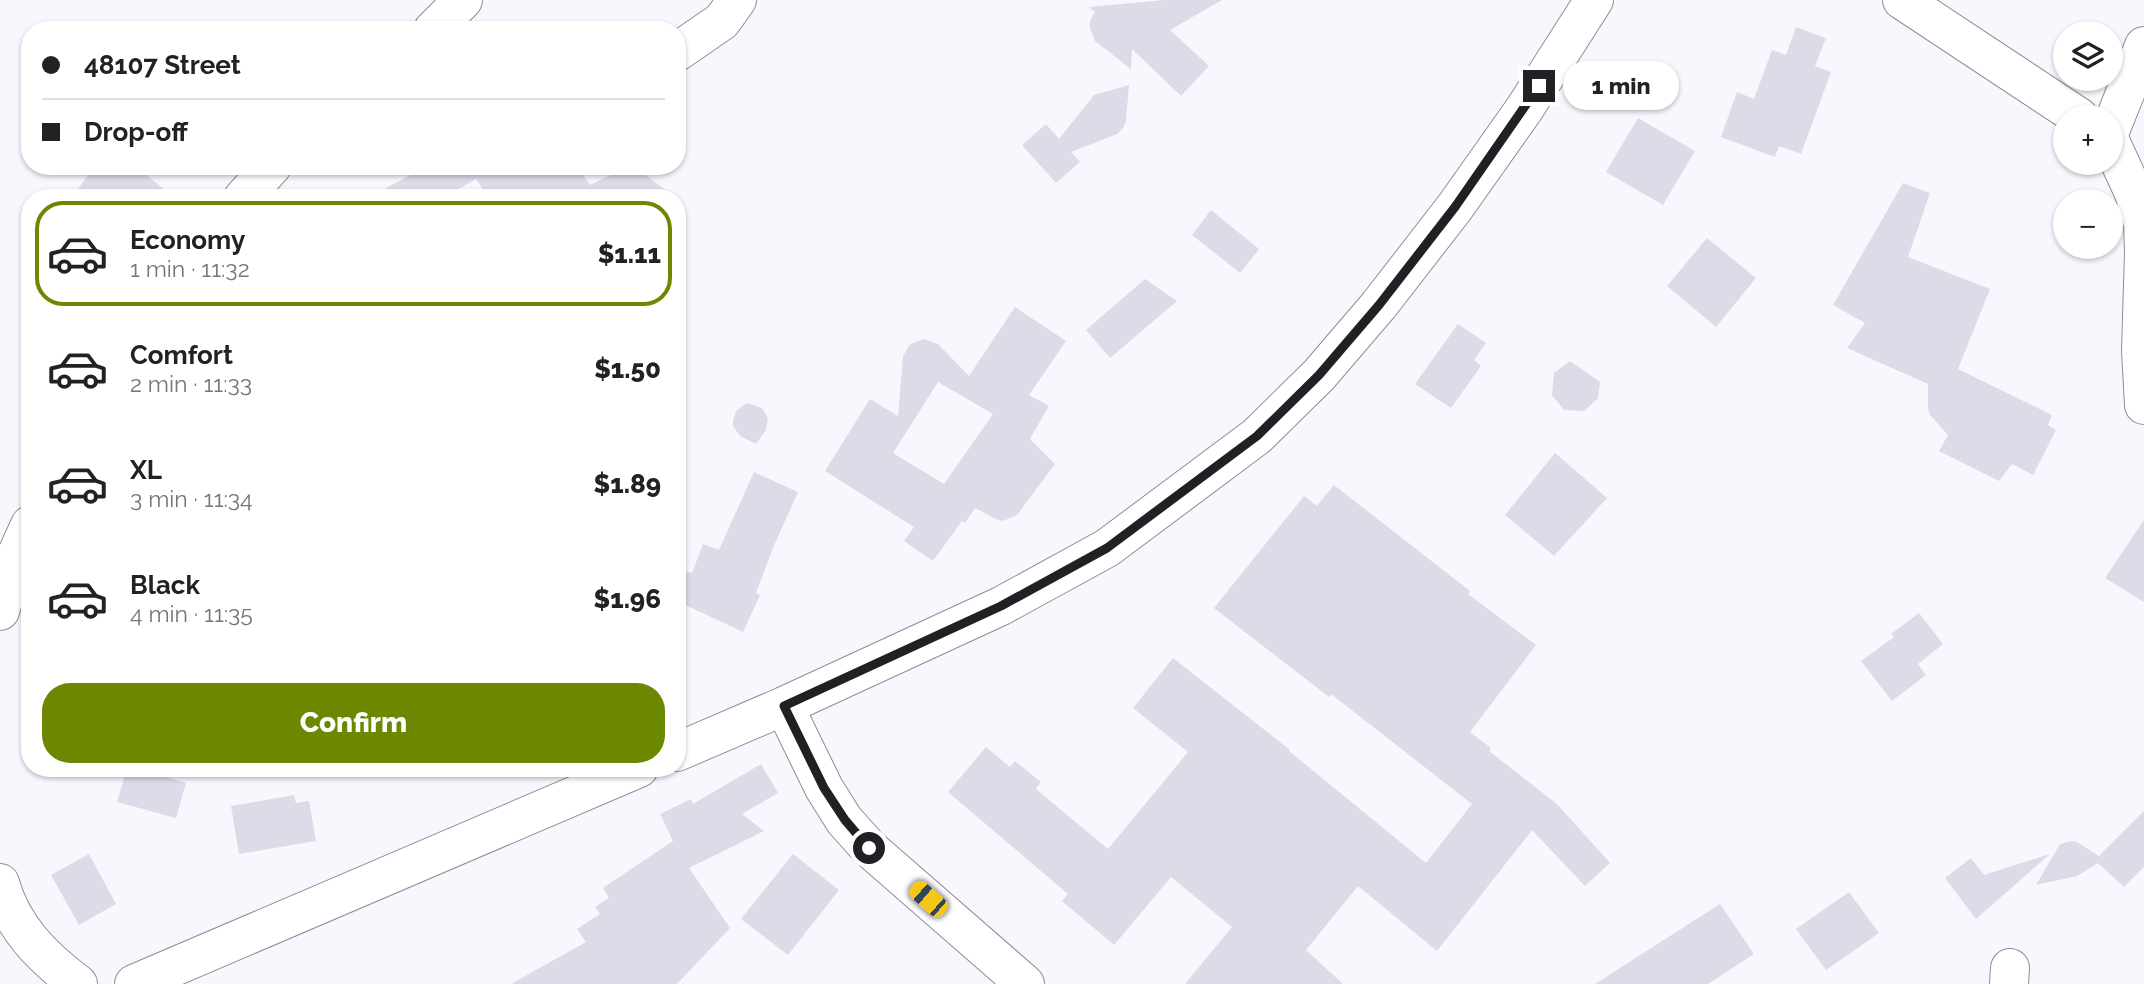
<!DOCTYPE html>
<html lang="en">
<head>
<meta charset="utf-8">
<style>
  body { margin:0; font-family:Raleway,sans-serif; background:#f6f6f6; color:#222; height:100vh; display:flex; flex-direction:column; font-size:26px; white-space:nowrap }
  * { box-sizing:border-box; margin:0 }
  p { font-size:23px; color:#767676 }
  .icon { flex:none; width:38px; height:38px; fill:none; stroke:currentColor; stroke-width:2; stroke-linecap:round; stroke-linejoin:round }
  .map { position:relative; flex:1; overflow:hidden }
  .side { position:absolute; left:21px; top:189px; width:665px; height:588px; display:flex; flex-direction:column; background:#fff; border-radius:28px; box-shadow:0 2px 5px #0004 }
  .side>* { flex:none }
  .top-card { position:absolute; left:21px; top:21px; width:665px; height:154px; border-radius:28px; box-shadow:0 2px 5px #0004; display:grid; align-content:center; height:154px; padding:0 21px; background:#fff }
  .controls { position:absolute; left:2053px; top:21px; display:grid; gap:14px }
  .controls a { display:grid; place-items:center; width:70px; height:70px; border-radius:50%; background:#fff; box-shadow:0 2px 5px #0004; font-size:35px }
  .end { position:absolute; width:32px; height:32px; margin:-16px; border:9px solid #212125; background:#fff; box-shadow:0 0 0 4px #fff }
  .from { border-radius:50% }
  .bubble { position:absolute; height:49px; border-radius:24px; background:#fff; box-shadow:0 2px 5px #0004; font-size:23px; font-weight:800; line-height:49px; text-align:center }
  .car { position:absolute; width:21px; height:42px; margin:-21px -10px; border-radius:9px; box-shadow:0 0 5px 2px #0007; background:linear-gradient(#f5c518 24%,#345 0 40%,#f5c518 0 76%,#345 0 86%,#f5c518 0) }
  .top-card b { display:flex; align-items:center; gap:24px; height:66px; font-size:26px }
  .top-card b+b { border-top:2px solid #e0e0e0 }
  .top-card i { width:18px; height:18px; background:#222 }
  ul { padding:12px 0 0; list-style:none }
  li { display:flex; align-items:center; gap:21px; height:105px; margin:0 14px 10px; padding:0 7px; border:4px solid transparent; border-radius:28px }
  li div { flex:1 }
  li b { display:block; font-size:26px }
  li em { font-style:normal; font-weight:800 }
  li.selected { border-color:#6b8800 }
  li>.icon { width:63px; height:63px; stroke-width:1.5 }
  .button { display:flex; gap:14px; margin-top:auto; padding:14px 21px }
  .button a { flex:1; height:80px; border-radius:28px; background:#6b8800; color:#fff; font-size:28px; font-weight:800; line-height:80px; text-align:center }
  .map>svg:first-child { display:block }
  .building { fill:#dcdbe7; fill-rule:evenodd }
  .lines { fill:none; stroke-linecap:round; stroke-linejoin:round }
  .minor-casing { stroke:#8d8d97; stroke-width:40 }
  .minor { stroke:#fff; stroke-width:38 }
  .route { stroke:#212125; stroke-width:9 }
</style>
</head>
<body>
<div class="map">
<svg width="2144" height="984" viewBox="0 0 2144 984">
  <rect width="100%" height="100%" fill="#f8f7fe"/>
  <!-- building -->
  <path class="building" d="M 1164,0 L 1222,0 L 1170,30 L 1209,66 L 1181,96 L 1132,49 L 1131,69 L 1095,41 L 1090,28 L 1090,21 L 1095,12 L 1089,7 Z
    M 1796,27 L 1826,38 L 1815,66 L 1831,72 L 1801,154 L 1779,146 L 1775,157 L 1721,137 L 1737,92 L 1754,99 L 1772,50 L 1786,55 Z
    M 1129,85 L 1126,121 L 1123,128 L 1117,134 L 1071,152 L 1080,162 L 1056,183 L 1022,145 L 1046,124 L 1059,139 L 1094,95 Z
    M 1638,118 L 1695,151 L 1663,205 L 1606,172 Z
    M 95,166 L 135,166 L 175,198 L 71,198 Z
    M 427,166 L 577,166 L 590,185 L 629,166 L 634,166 L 676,198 L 489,198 L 476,179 L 442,198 L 368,198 Z
    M 1903,183 L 1930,193 L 1908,257 L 1990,289 L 1958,369 L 2052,415 L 2048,425 L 2056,430 L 2033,475 L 2012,464 L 1999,481 L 1939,451 L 1948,435 L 1930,415 L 1928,408 L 1928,384 L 1847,348 L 1865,323 L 1833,305 Z
    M 1211,210 L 1259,249 L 1240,273 L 1192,235 Z
    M 1707,238 L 1756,278 L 1716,327 L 1667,286 Z
    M 1145,279 L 1177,301 L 1110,358 L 1086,330 Z
    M 1015,307 L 1066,341 L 1029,395 L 1049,406 L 1030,439 L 1055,464 L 1017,515 L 1003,521 L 996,519 L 975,508 L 965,523 L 962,521 L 933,561 L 904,541 L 914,527 L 825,471 L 870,399 L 898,416 L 903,356 L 910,344 L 924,339 L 938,344 L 969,376 ZM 938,382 L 993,414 L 944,484 L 893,453 Z
    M 1458,324 L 1486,343 L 1474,360 L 1481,366 L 1451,408 L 1415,384 Z
    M 1570,361 L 1600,382 L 1598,398 L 1584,411 L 1564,410 L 1552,395 L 1554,373 Z
    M 747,403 L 762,408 L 768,418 L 766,430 L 756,444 L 740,436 L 733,426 L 733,421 L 736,411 Z
    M 1555,453 L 1607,498 L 1554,556 L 1505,515 Z
    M 754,472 L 798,492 L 773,548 L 756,593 L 760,595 L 743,632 L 677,601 L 677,569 L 692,573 L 703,544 L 719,550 Z
    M 1334,485 L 1470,591 L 1468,594 L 1536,645 L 1470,732 L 1491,748 L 1489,751 L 1557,804 L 1610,863 L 1585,886 L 1532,830 L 1437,951 L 1358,886 L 1306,950 L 1343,984 L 1185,984 L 1232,927 L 1171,877 L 1114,945 L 1062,901 L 1068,894 L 948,792 L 986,747 L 1010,767 L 1015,761 L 1041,782 L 1036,789 L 1108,849 L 1188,752 L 1133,708 L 1173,658 L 1290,750 L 1289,751 L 1426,863 L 1472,804 L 1331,694 L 1329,697 L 1214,608 L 1304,496 L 1317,506 Z
    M 2144,520 L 2144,602 L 2105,578 Z
    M 1919,613 L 1943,644 L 1918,664 L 1926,675 L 1892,701 L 1861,661 L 1894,637 L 1891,634 Z
    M 761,764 L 778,793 L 742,814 L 764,831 L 689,868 L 730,928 L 677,984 L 511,984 L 586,942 L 577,929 L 600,914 L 595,907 L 609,898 L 603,888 L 673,841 L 660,814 L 691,799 L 693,804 Z
    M 127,768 L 134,768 L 186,783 L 176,818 L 117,802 Z
    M 294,795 L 296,803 L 309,801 L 316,841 L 239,854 L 231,806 Z
    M 2144,811 L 2144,867 L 2124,887 L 2098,863 L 2077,876 L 2036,885 L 2060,844 L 2070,841 L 2077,842 L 2099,856 Z
    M 89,854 L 116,904 L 79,925 L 51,875 Z
    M 793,854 L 839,890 L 788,955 L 741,919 Z
    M 2050,854 L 1976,919 L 1945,878 L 1971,858 L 1984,875 Z
    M 1849,892 L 1879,933 L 1826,970 L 1796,929 Z
    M 1720,904 L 1754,954 L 1708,984 L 1595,984 Z"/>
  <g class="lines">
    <defs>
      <path id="minor" d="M 1902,0 L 2079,117
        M 433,30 L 463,0
        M 677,52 L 722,21 L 737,0
        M 2110,131 L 2144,46
        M 2110,141 L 2134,193 L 2143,224 L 2144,253 L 2141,351 L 2144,405
        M 243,198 L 272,166
        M 0,611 L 15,558 L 30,525
        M 784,706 L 824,788 L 844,820 L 869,848 L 1025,984
        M 677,752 L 784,706 L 1001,606 L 1107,548 L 1257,436 L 1319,375 L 1379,305 L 1455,207 L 1525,108 L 1594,0
        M 0,883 C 12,927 42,957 78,984
        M 134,984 L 639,768
        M 2009,984 L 2010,968"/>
    </defs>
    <!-- minor casing -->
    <use href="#minor" class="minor-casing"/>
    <!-- minor -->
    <use href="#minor" class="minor"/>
  </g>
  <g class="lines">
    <!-- route -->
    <path class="route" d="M 869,848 L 845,820 L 824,788 L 784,706 L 1001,606 L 1107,548 L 1257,436 L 1319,375 L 1379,305 L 1455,207 L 1539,86"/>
  </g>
</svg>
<div class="controls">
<a><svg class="icon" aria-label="layers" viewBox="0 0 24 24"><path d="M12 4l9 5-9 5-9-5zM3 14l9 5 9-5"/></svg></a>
<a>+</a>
<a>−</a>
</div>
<i class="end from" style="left:869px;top:848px"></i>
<i class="end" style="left:1539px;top:86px"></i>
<div class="bubble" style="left:1563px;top:61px;width:116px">1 min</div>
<i class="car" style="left:928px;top:899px;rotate:311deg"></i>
<div class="top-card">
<b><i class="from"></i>48107 Street</b>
<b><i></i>Drop-off</b>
</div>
<section class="side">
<ul>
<li class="selected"><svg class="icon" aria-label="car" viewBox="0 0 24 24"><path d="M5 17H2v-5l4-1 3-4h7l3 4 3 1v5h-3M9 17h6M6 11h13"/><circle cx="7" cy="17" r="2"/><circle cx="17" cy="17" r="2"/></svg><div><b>Economy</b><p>1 min · 11:32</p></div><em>$1.11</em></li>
<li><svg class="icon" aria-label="car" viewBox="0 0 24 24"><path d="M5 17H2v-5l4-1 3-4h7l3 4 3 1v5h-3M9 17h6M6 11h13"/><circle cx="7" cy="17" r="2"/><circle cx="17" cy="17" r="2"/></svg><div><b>Comfort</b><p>2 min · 11:33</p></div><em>$1.50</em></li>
<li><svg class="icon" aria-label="car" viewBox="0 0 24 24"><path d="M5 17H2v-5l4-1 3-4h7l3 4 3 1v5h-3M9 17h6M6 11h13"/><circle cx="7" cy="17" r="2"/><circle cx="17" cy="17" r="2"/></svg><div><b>XL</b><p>3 min · 11:34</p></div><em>$1.89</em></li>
<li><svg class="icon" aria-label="car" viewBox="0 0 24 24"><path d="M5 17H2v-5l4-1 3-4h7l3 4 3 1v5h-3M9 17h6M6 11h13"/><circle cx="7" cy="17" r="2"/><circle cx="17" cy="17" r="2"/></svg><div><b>Black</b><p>4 min · 11:35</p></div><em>$1.96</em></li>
</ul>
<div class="button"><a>Confirm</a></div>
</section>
</div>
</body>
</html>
